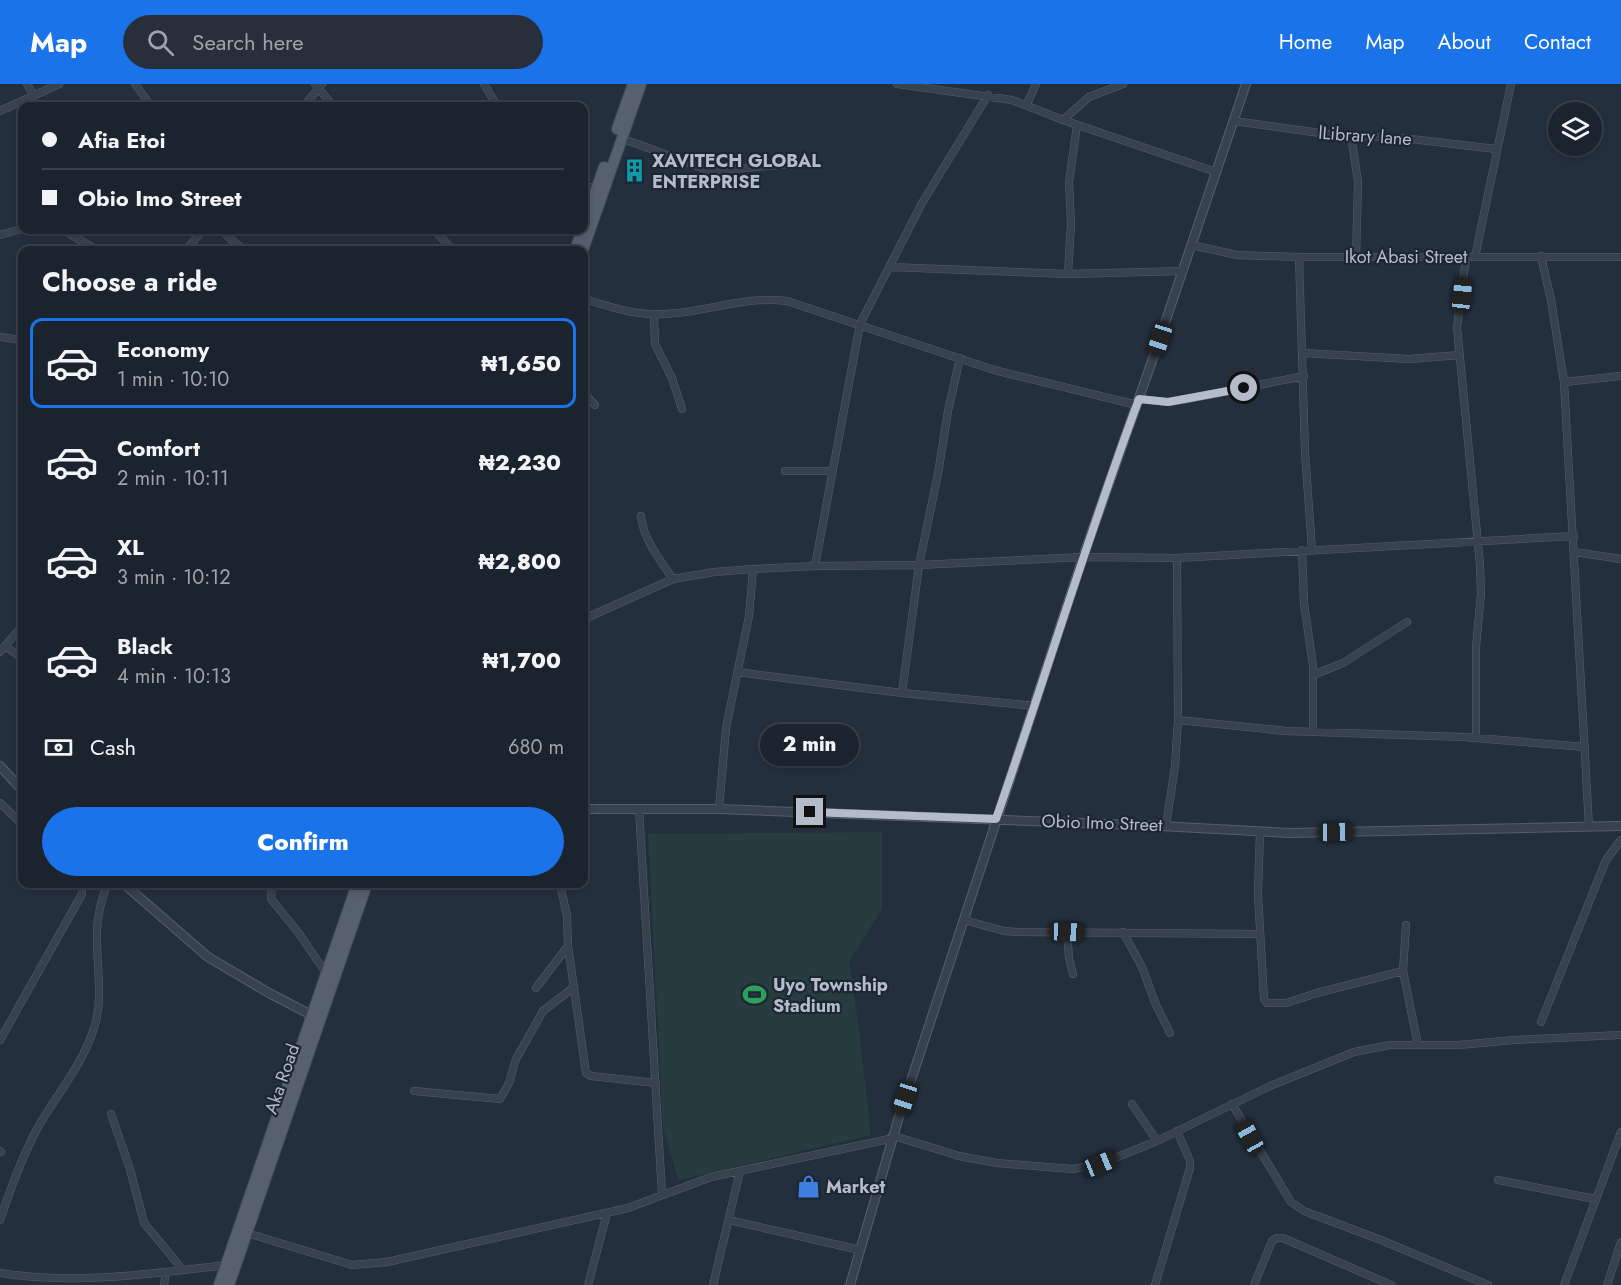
<!DOCTYPE html>
<html lang="en">
<head>
<meta charset="utf-8">
<style>
  body { margin:0; font-family:Jost,sans-serif; background:#282f3a; color:#f1f3f6; height:100vh; display:flex; flex-direction:column; font-size:22px; white-space:nowrap }
  * { box-sizing:border-box; margin:0 }
  p { font-size:20px; color:#a0a4aa }
  .icon { flex:none; width:33px; height:33px; fill:none; stroke:currentColor; stroke-width:2; stroke-linecap:round; stroke-linejoin:round }
  .map { position:relative; flex:1; overflow:hidden }
  .sheet { position:absolute; left:18px; top:162px; width:570px; height:642px; display:flex; flex-direction:column; background:#1b232e; border-radius:12px; box-shadow:0 3px 9px #0003,0 0 0 2px #39404a }
  .sheet>* { flex:none }
  .hud { position:absolute; left:18px; top:18px; width:570px; height:132px; border-radius:12px; box-shadow:0 3px 9px #0003,0 0 0 2px #39404a; display:grid; align-content:center; height:132px; padding:0 24px; background:#1b232e }
  .controls { position:absolute; left:1548px; top:18px; display:grid; gap:12px }
  .controls a { display:grid; place-items:center; width:54px; height:54px; border-radius:50%; background:#1b232e; box-shadow:0 3px 9px #0003,0 0 0 2px #39404a; font-size:30px }
  .end { position:absolute; width:27px; height:27px; margin:-14px; border:8px solid #b4bcc9; background:#111; box-shadow:0 0 0 3px #111 }
  .from { border-radius:50% }
  .bubble { position:absolute; height:42px; border-radius:21px; background:#1b232e; box-shadow:0 3px 9px #0003,0 0 0 2px #39404a; font-size:20px; font-weight:800; line-height:42px; text-align:center }
  .car { position:absolute; width:18px; height:36px; margin:-18px -9px; border-radius:8px; box-shadow:0 0 4px 2px #0007; background:linear-gradient(#222 24%,#8ab4d8 0 40%,#222 0 76%,#8ab4d8 0 86%,#222 0) }
  .hud b { display:flex; align-items:center; gap:21px; height:57px; font-size:22px }
  .hud b+b { border-top:2px solid #39404a }
  .hud i { width:15px; height:15px; background:#f1f3f6 }
  ul { padding:0; list-style:none }
  li { display:flex; align-items:center; gap:18px; height:90px; margin:0 12px 9px; padding:0 12px; border:3px solid transparent; border-radius:12px }
  li div { flex:1 }
  li b { display:block; font-size:22px }
  li em { font-style:normal; font-weight:800 }
  li.active { border-color:#1a73e8 }
  li>.icon { width:54px; height:54px; stroke-width:1.5 }
  h2 { padding:0 24px; font-size:27px; line-height:72px }
  .pay { display:flex; align-items:center; gap:15px; height:66px; padding:0 24px; font-size:22px }
  .pay p { margin-inline-start:auto }
  .action { display:flex; gap:12px; margin-top:auto; padding:12px 24px }
  .action a { flex:1; height:69px; border-radius:36px; background:#1a73e8; color:#fff; font-size:24px; font-weight:800; line-height:69px; text-align:center }
  header { display:flex; align-items:center; gap:36px; box-sizing:border-box; height:84px; padding:0 30px; background:#1a73e8; color:#fff }
  header strong { font-size:28px }
  nav { display:flex; gap:33px; margin-inline-start:auto; font-size:21px }
  .search { width:420px; height:54px; background:#282f3a; display:flex; align-items:center; gap:15px; box-sizing:border-box; padding:0 21px; border-radius:33px; color:#a0a4aa; font-size:22px }
  .map>svg:first-child { display:block }
  .green { fill:#263c3f }
  .lines { fill:none; stroke-linecap:round; stroke-linejoin:round }
  .minor-casing { stroke:#565f6c; stroke-width:8 }
  .tertiary-casing { stroke:#565f6c; stroke-width:10 }
  .primary-casing { stroke:#414a57; stroke-width:12 }
  .minor { stroke:#38414e; stroke-width:7 }
  .tertiary { stroke:#38414e; stroke-width:8 }
  .primary { stroke:#56606e; stroke-width:10 }
  .route { stroke:#b4bcc9; stroke-width:8 }
  .labels { text-anchor:middle; stroke-width:4.5; stroke-linejoin:round; paint-order:stroke }
  .street-label { font-size:18px; fill:#b4bcc9; stroke:#1d2633 }
  .poi-label { font-size:18px; font-weight:bold; fill:#b4bcc9; stroke:#1d2633; text-anchor:start }
</style>
</head>
<body>
<header>
<strong>Map</strong>
<div class="search"><svg class="icon" aria-label="search" viewBox="0 0 24 24"><circle cx="10" cy="10" r="6"/><path d="M15 15l6 6"/></svg>Search here</div>
<nav><a>Home</a><a>Map</a><a>About</a><a>Contact</a></nav>
</header>
<div class="map">
<svg width="1621" height="1201" viewBox="0 0 1621 1201">
  <rect width="100%" height="100%" fill="#242f3e"/>
  <!-- green -->
  <path class="green" d="M 882,748 L 882,825 L 849,877 L 859,945 L 871,1051 L 678,1096 L 663,1043 L 648,750 Z"/>
  <g class="lines">
    <defs>
      <path id="minor" d="M 27,0 L 34,11
        M 135,0 L 151,22
        M 315,0 L 333,22
        M 484,0 L 497,22
        M 897,0 L 1012,16 L 1063,36 L 1216,88
        M 1027,20 L 1036,0
        M 304,22 L 322,0
        M 0,27 L 59,0
        M 1063,36 L 1089,13 L 1123,0
        M 1234,37 L 1327,50 L 1411,55 L 1496,65
        M 1351,51 L 1358,98 L 1356,173
        M 621,54 L 710,87 L 791,80
        M 584,101 L 596,105
        M 63,146 L 97,166
        M 221,146 L 243,166
        M 434,146 L 453,166
        M 0,151 L 22,145
        M 1191,161 L 1237,171 L 1299,173 L 1621,173
        M 186,166 L 203,146
        M 1541,172 L 1551,216 L 1564,298 L 1589,743
        M 1299,173 L 1305,368 L 1312,466
        M 1475,173 L 1511,0
        M 1466,174 L 1457,243 L 1480,481 L 1481,509 L 1476,563 L 1476,654
        M 889,183 L 1068,190 L 1183,187
        M 1068,190 L 1071,140 L 1069,98 L 1077,41
        M 584,215 C 606,221 629,230 652,230 C 697,232 741,211 787,217 L 994,286 L 1137,321
        M 654,231 L 655,260 L 672,294 L 682,325
        M 0,253 L 22,256
        M 1303,269 L 1409,275 L 1460,271
        M 1564,298 L 1621,292
        M 584,309 L 595,321
        M 1139,315 L 1168,318 L 1183,316 L 1304,292
        M 785,387 L 833,387
        M 641,432 C 643,455 660,476 673,495
        M 1302,466 L 1304,519 L 1313,582 L 1313,648
        M 1575,468 L 1621,475
        M 815,482 L 860,240 L 922,119 L 988,11
        M 584,535 L 673,495 L 714,488 L 753,485 L 815,482 L 919,481 L 1083,473 L 1177,474 L 1574,452
        M 5,562 L 22,574
        M 0,568 L 22,542
        M 737,588 L 902,609 L 1035,622
        M 1313,591 L 1343,579 L 1407,538
        M 902,609 L 919,481 L 938,390 L 948,327 L 960,274
        M 1178,636 L 1286,647 L 1464,653 L 1585,663
        M 0,719 L 22,740
        M 639,725 L 662,1110
        M 719,725 L 726,644 L 749,532 L 753,485
        M 1166,742 L 1175,682 L 1178,636 L 1177,474
        M 1260,747 L 1258,810 L 1264,915 L 1267,919 L 1286,919 L 1317,909 L 1403,887
        M 272,800 L 271,815 L 298,848 L 326,889
        M 560,800 L 567,832 L 568,862 L 586,989 L 591,992 L 656,999
        M 964,836 L 1004,847 L 1017,848 L 1259,850
        M 1406,841 L 1403,887 L 1418,961
        M 1067,847 L 1069,874 L 1073,890
        M 1123,848 L 1142,883 L 1156,921 L 1170,949
        M 536,904 L 568,862
        M 1541,938 L 1606,776 L 1621,756
        M 0,956 L 82,810 L 82,800
        M 414,1007 L 500,1015 L 509,999 L 516,975 L 543,927 L 574,903
        M 1132,1020 L 1157,1057
        M 1232,1020 L 1291,1118 L 1304,1127 L 1381,1156 L 1488,1201
        M 111,1030 L 130,1085 L 144,1139 L 183,1186
        M 0,1067 L 1,1068
        M 1498,1096 L 1595,1115
        M 0,1136 C 11,1104 22,1073 38,1043 C 57,1010 82,982 94,944 C 104,915 96,879 97,848 C 97,831 102,816 107,800
        M 729,1136 L 860,1166
        M 247,1149 L 352,1181 L 387,1178 L 628,1124 L 711,1093 L 894,1054 L 894,1052 L 959,1072 L 997,1079 L 1073,1085 L 1100,1080 L 1157,1057 L 1270,1002 L 1354,968 L 1390,961 L 1459,961 L 1514,956 L 1621,951
        M 0,1189 C 75,1201 151,1190 226,1181
        M 164,1201 L 166,1188
        M 588,1201 L 607,1129
        M 713,1201 L 740,1087
        M 1155,1201 L 1190,1084 L 1190,1077 L 1177,1047
        M 1254,1201 L 1272,1157 L 1277,1154 L 1283,1154 L 1391,1201
        M 1564,1201 L 1621,1048
        M 1607,1201 L 1621,1158"/>
      <path id="tertiary" d="M 0,682 L 22,706
        M 584,725 L 719,725 L 1160,742 L 1290,749 L 1621,742
        M 124,800 L 208,873 L 269,909 L 317,934
        M 850,1201 L 898,1036 L 1083,473 L 1152,277 L 1246,0"/>
      <path id="primary" d="M 617,45 L 633,0
        M 584,140 L 604,83
        M 575,166 L 582,146
        M 583,166 L 641,0
        M 219,1201 L 357,800
        M 229,1201 L 367,800"/>
    </defs>
    <!-- minor casing -->
    <use href="#minor" class="minor-casing"/>
    <!-- tertiary casing -->
    <use href="#tertiary" class="tertiary-casing"/>
    <!-- primary casing -->
    <use href="#primary" class="primary-casing"/>
    <!-- minor -->
    <use href="#minor" class="minor"/>
    <!-- tertiary -->
    <use href="#tertiary" class="tertiary"/>
    <!-- primary -->
    <use href="#primary" class="primary"/>
  </g>
  <g class="lines">
    <!-- route -->
    <path class="route" d="M 810,728 L 996,735 C 1045,595 1087,454 1139,315 L 1168,318 L 1244,304"/>
  </g>
  <!-- icons -->
  <defs>
    <symbol id="building-bare" viewBox="-9 -9 18 18"><path d="M-4-6H4V6H1V3H-1V6H-4ZM-2.5-4.3h1.7v1.8h-1.7ZM.8-4.3h1.7v1.8H.8ZM-2.5-1h1.7V.8h-1.7ZM.8-1h1.7V.8H.8Z" fill="#0f9aa8" stroke="#1d2633" stroke-width="2.5" paint-order="stroke"/></symbol>
    <symbol id="stadium-bare" viewBox="-9 -9 18 18"><path d="M0-5a6.5 5 0 1 0 0 10a6.5 5 0 1 0 0-10ZM-3.5-1.8h7v3.6h-7Z" fill="#2e9e5b" stroke="#1d2633" stroke-width="2.5" paint-order="stroke"/></symbol>
    <symbol id="shop-bare" viewBox="-9 -9 18 18"><path d="M-5-2.5h2.3a2.7 3.5 0 0 1 5.4 0H5L5.5 6h-11ZM-1.5-2.5h3a1.5 2.3 0 0 0-3 0Z" fill="#3f7fe0" stroke="#1d2633" stroke-width="2.5" paint-order="stroke"/></symbol>
  </defs>
  <g fill-rule="evenodd">
    <use href="#building-bare" x="618" y="70" width="33" height="33"/>
    <use href="#stadium-bare" x="738" y="894" width="33" height="33"/>
    <use href="#shop-bare" x="792" y="1086" width="33" height="33"/>
  </g>
  <g class="labels">
    <!-- street labels -->
    <g class="street-label">
      <text transform="translate(1365 52) rotate(4)" y="6">lLibrary lane</text>
      <text x="1406" y="179">Ikot Abasi Street</text>
      <text transform="translate(1102 739) rotate(2)" y="6">Obio Imo Street</text>
      <text transform="translate(282 995) rotate(-71)" y="6">Aka Road</text>
    </g>
    <!-- poi labels -->
    <g class="poi-label">
      <text x="652" y="83">XAVITECH GLOBAL<tspan x="652" dy="21">ENTERPRISE</tspan></text>
      <text x="773" y="907">Uyo Township<tspan x="773" dy="21">Stadium</tspan></text>
      <text x="826" y="1109">Market</text>
    </g>
  </g>
</svg>
<div class="controls">
<a><svg class="icon" aria-label="layers" viewBox="0 0 24 24"><path d="M12 4l9 5-9 5-9-5zM3 14l9 5 9-5"/></svg></a>
</div>
<i class="end from" style="left:1244px;top:304px"></i>
<i class="end" style="left:810px;top:728px"></i>
<div class="bubble" style="left:760px;top:640px;width:99px">2 min</div>
<i class="car" style="left:1462px;top:211px;rotate:6deg"></i>
<i class="car" style="left:1160px;top:255px;rotate:198deg"></i>
<i class="car" style="left:1336px;top:748px;rotate:89deg"></i>
<i class="car" style="left:1067px;top:848px;rotate:92deg"></i>
<i class="car" style="left:905px;top:1014px;rotate:198deg"></i>
<i class="car" style="left:1250px;top:1053px;rotate:331deg"></i>
<i class="car" style="left:1100px;top:1080px;rotate:68deg"></i>
<div class="hud">
<b><i class="from"></i>Afia Etoi</b>
<b><i></i>Obio Imo Street</b>
</div>
<section class="sheet">
<h2>Choose a ride</h2>
<ul>
<li class="active"><svg class="icon" aria-label="car" viewBox="0 0 24 24"><path d="M5 17H2v-5l4-1 3-4h7l3 4 3 1v5h-3M9 17h6M6 11h13"/><circle cx="7" cy="17" r="2"/><circle cx="17" cy="17" r="2"/></svg><div><b>Economy</b><p>1 min · 10:10</p></div><em>₦1,650</em></li>
<li><svg class="icon" aria-label="car" viewBox="0 0 24 24"><path d="M5 17H2v-5l4-1 3-4h7l3 4 3 1v5h-3M9 17h6M6 11h13"/><circle cx="7" cy="17" r="2"/><circle cx="17" cy="17" r="2"/></svg><div><b>Comfort</b><p>2 min · 10:11</p></div><em>₦2,230</em></li>
<li><svg class="icon" aria-label="car" viewBox="0 0 24 24"><path d="M5 17H2v-5l4-1 3-4h7l3 4 3 1v5h-3M9 17h6M6 11h13"/><circle cx="7" cy="17" r="2"/><circle cx="17" cy="17" r="2"/></svg><div><b>XL</b><p>3 min · 10:12</p></div><em>₦2,800</em></li>
<li><svg class="icon" aria-label="car" viewBox="0 0 24 24"><path d="M5 17H2v-5l4-1 3-4h7l3 4 3 1v5h-3M9 17h6M6 11h13"/><circle cx="7" cy="17" r="2"/><circle cx="17" cy="17" r="2"/></svg><div><b>Black</b><p>4 min · 10:13</p></div><em>₦1,700</em></li>
</ul>
<div class="pay"><svg class="icon" aria-label="cash" viewBox="0 0 24 24"><path d="M3 7h18v10H3z"/><circle cx="12" cy="12" r="2"/></svg>Cash<p>680 m</p></div>
<div class="action"><a>Confirm</a></div>
</section>
</div>
</body>
</html>
